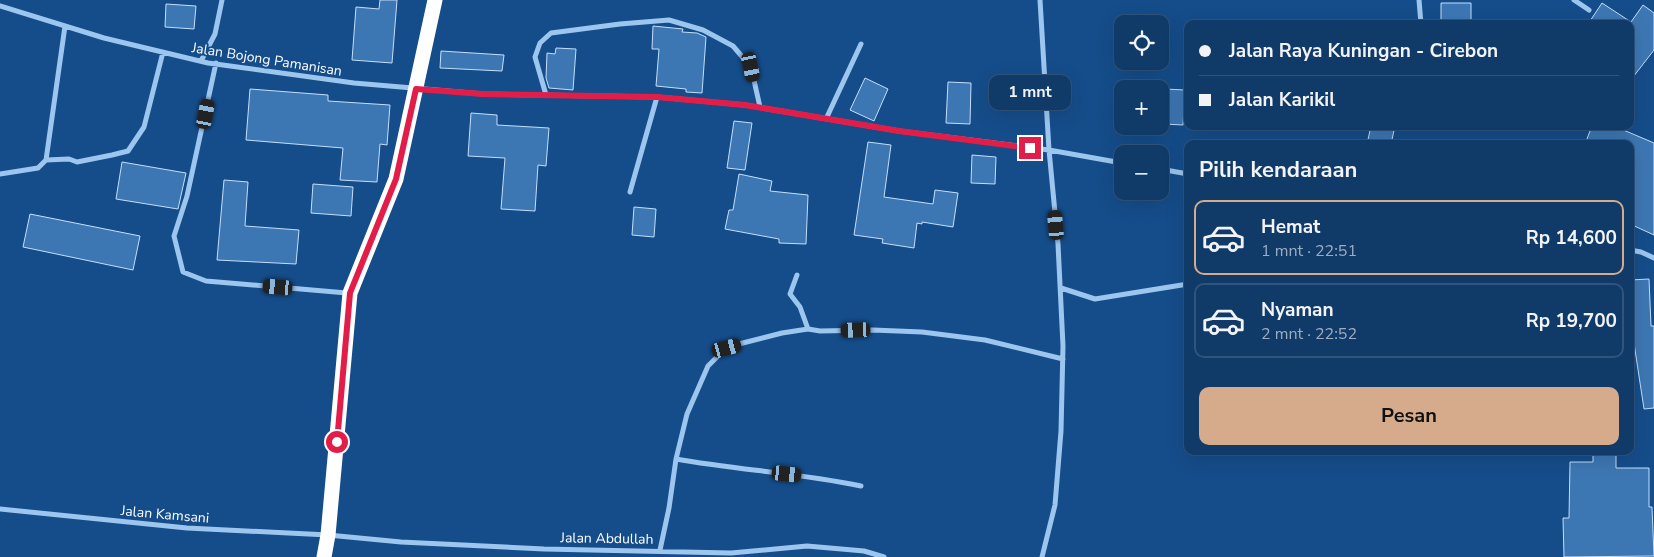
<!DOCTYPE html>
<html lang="id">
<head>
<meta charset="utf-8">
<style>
  body { margin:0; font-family:"Nunito Sans",sans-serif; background:#1e4571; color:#f1f3f6; height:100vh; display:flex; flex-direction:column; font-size:19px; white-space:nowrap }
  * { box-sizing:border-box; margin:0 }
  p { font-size:16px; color:#9cadc0 }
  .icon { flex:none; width:28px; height:28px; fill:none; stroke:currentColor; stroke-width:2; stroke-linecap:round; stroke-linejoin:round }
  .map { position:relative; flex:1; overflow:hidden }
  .panel { position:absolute; left:1184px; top:140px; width:450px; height:315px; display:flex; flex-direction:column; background:#103a68; border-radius:10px; box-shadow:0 5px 20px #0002,0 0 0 1px #30547c }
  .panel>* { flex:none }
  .guide { position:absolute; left:1184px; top:20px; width:450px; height:110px; border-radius:10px; box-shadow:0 5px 20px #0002,0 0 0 1px #30547c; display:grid; align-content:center; height:110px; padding:0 15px; background:#103a68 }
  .tools { position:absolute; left:1114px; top:15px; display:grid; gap:10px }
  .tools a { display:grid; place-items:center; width:55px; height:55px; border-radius:10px; background:#103a68; box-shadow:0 5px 20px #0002,0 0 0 1px #30547c; font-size:25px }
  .end { position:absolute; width:22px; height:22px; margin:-11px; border:6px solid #e11d48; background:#fff; box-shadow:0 0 0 2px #fff }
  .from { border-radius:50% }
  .bubble { position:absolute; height:35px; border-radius:10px; background:#103a68; box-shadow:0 5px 20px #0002,0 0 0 1px #30547c; font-size:16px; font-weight:700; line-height:35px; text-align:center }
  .car { position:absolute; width:15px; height:30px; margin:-15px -8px; border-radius:6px; box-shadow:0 0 4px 1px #0007; background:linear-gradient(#222 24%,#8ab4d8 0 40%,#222 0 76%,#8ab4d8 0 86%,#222 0) }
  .guide b { display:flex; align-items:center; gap:18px; height:48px; font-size:19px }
  .guide b+b { border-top:1px solid #30547c }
  .guide i { width:12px; height:12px; background:#f1f3f6 }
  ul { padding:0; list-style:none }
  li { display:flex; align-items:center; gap:15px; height:75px; margin:0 10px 8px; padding:0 5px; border:2px solid #30547c; border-radius:10px }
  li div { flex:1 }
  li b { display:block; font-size:19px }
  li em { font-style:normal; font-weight:700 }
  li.current { border-color:#d6ab8b }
  li>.icon { width:45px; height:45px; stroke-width:1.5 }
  h2 { padding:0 15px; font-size:22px; line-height:60px }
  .action { display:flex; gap:10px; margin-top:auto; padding:10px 15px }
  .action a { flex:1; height:58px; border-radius:10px; background:#d6ab8b; color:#111; font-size:20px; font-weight:700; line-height:58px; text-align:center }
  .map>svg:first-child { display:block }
  .building { fill:#3d77b3; stroke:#c3dffb }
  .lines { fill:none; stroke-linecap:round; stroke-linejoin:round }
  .street { stroke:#9dc6ef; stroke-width:5 }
  .highway { stroke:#fff; stroke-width:15 }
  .route { stroke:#e11d48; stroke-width:6 }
  .labels { text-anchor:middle; stroke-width:4; stroke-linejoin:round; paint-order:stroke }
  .street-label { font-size:14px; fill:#fff; stroke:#154d8a }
</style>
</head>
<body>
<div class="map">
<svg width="1654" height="557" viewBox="0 0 1654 557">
  <rect width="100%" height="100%" fill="#154d8a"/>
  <!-- building -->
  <path class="building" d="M 380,0 L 397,0 L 392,63 L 352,60 L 356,7 L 379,9 Z
    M 1441,3 L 1471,3 L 1471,24 L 1441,24 Z
    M 1602,3 L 1631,22 L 1643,5 L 1654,13 L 1654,50 L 1630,81 L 1630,24 L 1588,24 Z
    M 166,4 L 196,6 L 194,29 L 165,27 Z
    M 653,26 L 683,29 L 682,32 L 697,33 L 706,37 L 702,93 L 686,92 L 686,89 L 656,86 L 659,49 L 652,49 Z
    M 556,48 L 576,49 L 573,90 L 549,88 L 546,78 L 547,53 L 555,54 Z
    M 441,51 L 504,55 L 502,71 L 440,68 Z
    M 865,78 L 888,89 L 874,121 L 850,110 Z
    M 948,82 L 971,83 L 970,124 L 946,123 Z
    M 250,89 L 328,95 L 328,101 L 390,105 L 387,145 L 380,144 L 377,182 L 340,180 L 343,148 L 246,140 Z
    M 1165,89 L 1185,90 L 1183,125 L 1163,124 Z
    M 471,113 L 497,115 L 497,125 L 549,128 L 546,166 L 538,165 L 535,211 L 501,209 L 505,158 L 468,156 Z
    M 734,121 L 752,123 L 745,170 L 727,168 Z
    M 1371,126 L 1395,126 L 1391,144 L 1367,144 Z
    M 1592,126 L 1614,126 L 1654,143 L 1654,235 L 1630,224 L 1630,144 L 1585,144 Z
    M 868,142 L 891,145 L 884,197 L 933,204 L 935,190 L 958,193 L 953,227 L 922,222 L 922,224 L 917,223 L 914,248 L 882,243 L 883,239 L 854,235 Z
    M 972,155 L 996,157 L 995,184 L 971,183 Z
    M 122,162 L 186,173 L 178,209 L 116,199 Z
    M 739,174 L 772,181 L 770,191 L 808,195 L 806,244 L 779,243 L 779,239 L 725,229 L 729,210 L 733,210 Z
    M 224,180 L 248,182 L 245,226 L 299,230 L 296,264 L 217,260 Z
    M 313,184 L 353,187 L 351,216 L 311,213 Z
    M 634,207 L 656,209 L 654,237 L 632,235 Z
    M 30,214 L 140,236 L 133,270 L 23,247 Z
    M 1649,279 L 1651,326 L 1654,326 L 1654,408 L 1644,409 L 1632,330 L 1630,331 L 1630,280 Z
    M 1593,451 L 1616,451 L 1616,468 L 1649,468 L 1649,507 L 1652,507 L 1654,556 L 1564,557 L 1563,518 L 1569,518 L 1570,462 L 1593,462 Z"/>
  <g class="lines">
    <!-- street -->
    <path class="street" d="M 1040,0 L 1049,150 L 1058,244 L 1063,346 L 1061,431 L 1055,505 L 1042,557
      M 1419,0 L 1421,24
      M 1574,0 L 1589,10
      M 0,6 L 104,38 L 208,63 L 354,83 L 483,94 L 657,97 L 745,105 L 899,131 L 1049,150 L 1122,163
      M 201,61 L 215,34 L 222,0
      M 216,63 L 187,196 L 174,236 L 183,272 L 206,281 L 347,293
      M 546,95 L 535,57 L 540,43 L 551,33 L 620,24 L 669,20 L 703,30 L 733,46 L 751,67 L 760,107
      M 826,119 L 861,44
      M 46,160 L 65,26
      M 1160,169 L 1188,174
      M 0,174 L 38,168 L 46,160 L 69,159 L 77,162 L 112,155 L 128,151 L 144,127 L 163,52
      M 630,192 L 657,97
      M 1630,250 L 1641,252 L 1654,258
      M 797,275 L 790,294 L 800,307 L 808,329
      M 1061,288 L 1095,299 L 1188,284
      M 676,459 C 737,470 800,473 861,486
      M 0,509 L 187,528 L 328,535 L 401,542 L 544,549 L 731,553 L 807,546 L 864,551 L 884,557
      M 660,550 L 669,508 L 676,459 L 687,414 L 708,366 L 727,347 L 782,333 L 808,329 L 820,331 L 873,330 L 922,332 L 985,340 L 1063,359"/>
    <!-- highway -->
    <path class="highway" d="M 324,557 L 328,535 L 350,293 L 396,179 L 435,0"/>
  </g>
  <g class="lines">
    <!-- route -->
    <path class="route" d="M 337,442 L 350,293 L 396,179 L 416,89 L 483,94 L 657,97 L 745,105 L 899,131 L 1030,148"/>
  </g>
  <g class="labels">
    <!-- street labels -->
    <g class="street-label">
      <text transform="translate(267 59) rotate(9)" y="5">Jalan Bojong Pamanisan</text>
      <text transform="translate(165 514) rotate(5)" y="5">Jalan Kamsani</text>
      <text transform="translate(607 538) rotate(1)" y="5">Jalan Abdullah</text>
    </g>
  </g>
</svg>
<div class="tools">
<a><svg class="icon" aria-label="locate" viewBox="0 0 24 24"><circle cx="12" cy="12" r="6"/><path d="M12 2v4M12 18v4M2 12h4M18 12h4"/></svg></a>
<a>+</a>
<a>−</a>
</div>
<i class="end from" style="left:337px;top:442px"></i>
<i class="end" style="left:1030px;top:148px"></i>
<div class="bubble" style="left:989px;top:75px;width:82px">1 mnt</div>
<i class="car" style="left:751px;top:67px;rotate:168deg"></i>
<i class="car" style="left:206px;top:114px;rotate:11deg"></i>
<i class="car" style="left:1056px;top:225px;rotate:355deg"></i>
<i class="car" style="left:278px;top:287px;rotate:275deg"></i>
<i class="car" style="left:856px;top:330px;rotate:268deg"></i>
<i class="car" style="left:727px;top:348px;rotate:75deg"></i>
<i class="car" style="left:787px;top:474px;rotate:96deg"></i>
<div class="guide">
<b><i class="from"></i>Jalan Raya Kuningan - Cirebon</b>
<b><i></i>Jalan Karikil</b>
</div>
<section class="panel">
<h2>Pilih kendaraan</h2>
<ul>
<li class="current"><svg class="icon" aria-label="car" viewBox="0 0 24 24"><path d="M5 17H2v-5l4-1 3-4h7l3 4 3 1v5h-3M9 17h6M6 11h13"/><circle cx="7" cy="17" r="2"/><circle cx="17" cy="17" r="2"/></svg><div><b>Hemat</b><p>1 mnt · 22:51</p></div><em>Rp 14,600</em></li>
<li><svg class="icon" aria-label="car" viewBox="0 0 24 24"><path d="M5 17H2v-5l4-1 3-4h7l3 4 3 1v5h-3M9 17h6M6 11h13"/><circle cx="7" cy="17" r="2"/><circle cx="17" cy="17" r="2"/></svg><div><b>Nyaman</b><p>2 mnt · 22:52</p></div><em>Rp 19,700</em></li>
</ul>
<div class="action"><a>Pesan</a></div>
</section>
</div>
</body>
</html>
